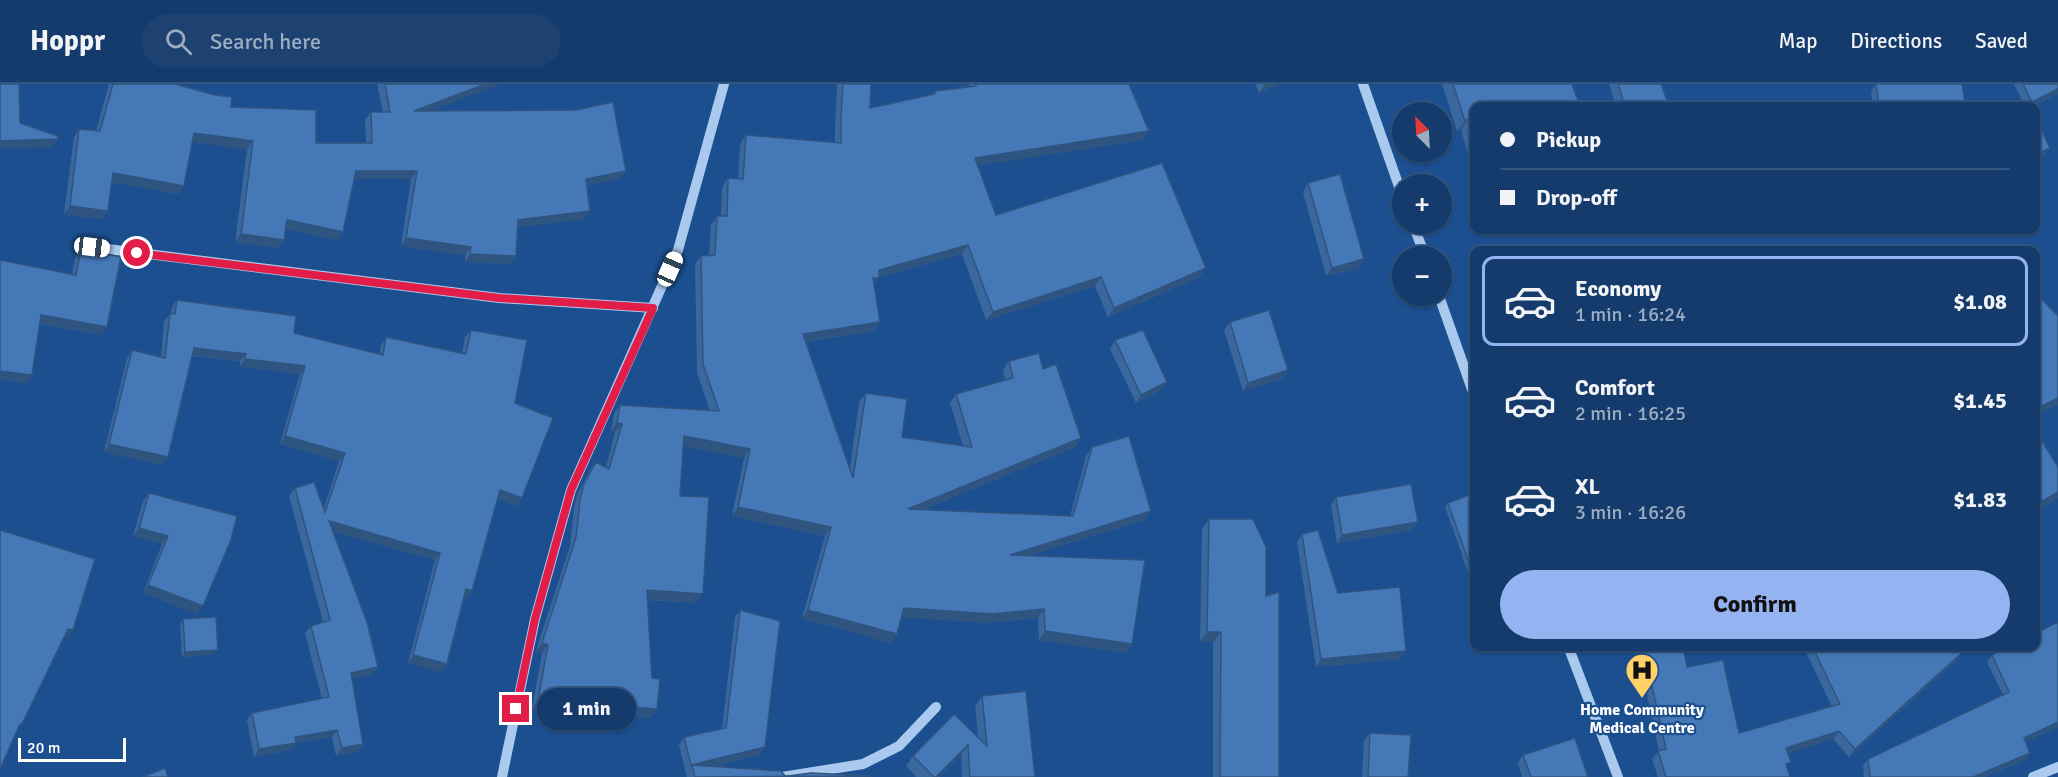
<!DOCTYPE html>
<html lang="en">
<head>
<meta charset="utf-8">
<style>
  body { margin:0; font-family:Signika,sans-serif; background:#1d4271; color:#f1f3f6; height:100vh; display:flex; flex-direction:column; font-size:22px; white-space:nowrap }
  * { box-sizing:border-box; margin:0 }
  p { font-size:20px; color:#9dadc1 }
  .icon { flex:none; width:33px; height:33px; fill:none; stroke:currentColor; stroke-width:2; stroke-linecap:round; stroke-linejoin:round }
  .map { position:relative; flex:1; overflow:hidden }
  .side { position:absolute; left:1470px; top:162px; width:570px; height:405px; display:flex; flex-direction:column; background:#143b6b; border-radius:12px; box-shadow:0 2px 4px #0004,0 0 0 2px #33557e }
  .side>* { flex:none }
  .banner { position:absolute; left:1470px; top:18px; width:570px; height:132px; border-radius:12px; box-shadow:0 2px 4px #0004,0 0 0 2px #33557e; display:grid; align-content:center; height:132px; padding:0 30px; background:#143b6b }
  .needle { width:39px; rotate:336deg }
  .fabs { position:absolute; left:1392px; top:18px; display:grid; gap:12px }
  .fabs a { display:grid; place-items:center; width:60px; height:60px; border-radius:50%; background:#143b6b; box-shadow:0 2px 4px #0004,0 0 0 2px #33557e; font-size:30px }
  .scale { position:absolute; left:18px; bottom:15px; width:108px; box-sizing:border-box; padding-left:6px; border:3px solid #fff; border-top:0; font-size:16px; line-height:21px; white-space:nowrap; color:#fff; -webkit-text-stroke:4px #1b4f8f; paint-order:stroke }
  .end { position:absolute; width:27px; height:27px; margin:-14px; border:8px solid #e11d48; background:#fff; box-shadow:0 0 0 3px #fff }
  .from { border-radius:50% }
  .bubble { position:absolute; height:42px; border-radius:21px; background:#143b6b; box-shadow:0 2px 4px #0004,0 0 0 2px #33557e; font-size:20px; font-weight:700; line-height:42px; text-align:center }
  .car { position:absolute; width:18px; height:36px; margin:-18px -9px; border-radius:8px; box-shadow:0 0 4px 2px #0007; background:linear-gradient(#fff 24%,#345 0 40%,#fff 0 76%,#345 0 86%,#fff 0) }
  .banner b { display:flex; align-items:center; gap:21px; height:57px; font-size:22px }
  .banner b+b { border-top:2px solid #33557e }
  .banner i { width:15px; height:15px; background:#f1f3f6 }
  ul { padding:10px 0 0; list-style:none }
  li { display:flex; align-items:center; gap:18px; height:90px; margin:0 12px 9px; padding:0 18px; border:3px solid transparent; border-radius:12px }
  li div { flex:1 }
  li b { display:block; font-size:22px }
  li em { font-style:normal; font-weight:700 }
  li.active { border-color:#95b2f1 }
  li>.icon { width:54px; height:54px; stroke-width:1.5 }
  .primary-button { display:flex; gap:12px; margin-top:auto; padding:12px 30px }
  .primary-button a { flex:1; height:69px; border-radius:36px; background:#95b2f1; color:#111; font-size:24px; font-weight:700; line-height:69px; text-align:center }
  header { display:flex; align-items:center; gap:36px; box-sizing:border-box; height:84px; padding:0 30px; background:#143b6b; border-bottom:2px solid #33557e }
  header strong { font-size:28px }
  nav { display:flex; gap:33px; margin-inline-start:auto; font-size:21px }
  .search { width:420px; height:54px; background:#1d4271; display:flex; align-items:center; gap:15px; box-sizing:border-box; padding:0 21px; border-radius:33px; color:#9dadc1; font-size:22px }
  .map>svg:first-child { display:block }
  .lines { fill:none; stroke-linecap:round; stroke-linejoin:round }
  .minor { stroke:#a9c9ee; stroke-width:10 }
  .wall { fill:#3a679d }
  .shaded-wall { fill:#305480 }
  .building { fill:#4478b7; stroke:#305480; stroke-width:1.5 }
  .route { stroke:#e11d48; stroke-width:8 }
  .labels { text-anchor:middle; stroke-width:4.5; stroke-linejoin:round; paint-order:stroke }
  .poi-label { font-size:16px; font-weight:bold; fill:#fff; stroke:#1b4f8f }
</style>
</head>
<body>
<header>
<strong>Hoppr</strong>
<div class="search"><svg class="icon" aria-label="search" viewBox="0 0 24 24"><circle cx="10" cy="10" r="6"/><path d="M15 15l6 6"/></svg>Search here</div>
<nav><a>Map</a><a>Directions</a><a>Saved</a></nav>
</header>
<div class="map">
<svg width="2058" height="693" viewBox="0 0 2058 693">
  <rect width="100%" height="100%" fill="#1b4f8f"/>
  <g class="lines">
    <!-- minor -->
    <path class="minor" d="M 1363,0 L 1402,111
      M 1413,140 L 1425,172
      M 92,163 L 499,214 L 653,224
      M 1439,212 L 1474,311
      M 1568,562 L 1618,693
      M 502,693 L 535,535 L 571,406 L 678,166 L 724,0
      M 782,693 L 863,680 L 899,662 L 936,623
      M 2033,693 L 2058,683"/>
  </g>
  <!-- wall -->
  <path class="wall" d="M 109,0 L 175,0 L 316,59 L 366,59 L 365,36 L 371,28 L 383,28 L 377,0 L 500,0 L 430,27 L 620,95 L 587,101 L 584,135 L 518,143 L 510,180 L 465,178 L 465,171 L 401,162 L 411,95 L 354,95 L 338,156 L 285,145 L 278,164 L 235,158 L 247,66 L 192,57 L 184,102 L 178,110 L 112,98 L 103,135 L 64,130 L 74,53 L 79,45 L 96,47 Z
    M 837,0 L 871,0 L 870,24 L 932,10 L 935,7 L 969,2 L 969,0 L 1129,0 L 1143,56 L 978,81 L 996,131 L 1200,193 L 1108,233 L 1095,202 L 986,236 L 962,170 L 879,193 L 874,201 L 874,247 L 806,258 L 850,384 L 859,318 L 866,309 L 902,353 L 963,362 L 950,319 L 956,310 L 1005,296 L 1003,286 L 1009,277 L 1043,285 L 1081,354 L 1075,363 L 922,426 L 1070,432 L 1086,372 L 1092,363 L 1145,436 L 1030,471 L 1132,560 L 1126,569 L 1039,556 L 1038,534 L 987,539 L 902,533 L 891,559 L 802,534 L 825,452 L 732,432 L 744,374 L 684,362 L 680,412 L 697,519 L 647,516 L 651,634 L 532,625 L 542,569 L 536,567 L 570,462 L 574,424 L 578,409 L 590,386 L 596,378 L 606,383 L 615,348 L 611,347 L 614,330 L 620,321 L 710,327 L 697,289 L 695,180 L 701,172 L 709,171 L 711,141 L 717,132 L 721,132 L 722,103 L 728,94 L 738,95 L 740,60 L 746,51 L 835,58 L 835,42 Z
    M 1255,0 L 1280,0 L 1259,9 Z
    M 1442,0 L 1572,0 L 1474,22 L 1474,71 L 1469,73 L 1461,46 L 1457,47 Z
    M 1609,0 L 1661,0 L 1669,22 L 1616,22 Z
    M 1876,0 L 1965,19 L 1962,22 L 1873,22 L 1871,8 Z
    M 2014,0 L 2058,0 L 2058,10 L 2033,22 L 2020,22 L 2024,21 Z
    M 1308,99 L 1364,175 L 1359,184 L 1326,192 L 1303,108 Z
    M 81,165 L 101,251 L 40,240 L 32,291 L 27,299 L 0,296 L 72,191 L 75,174 Z
    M 177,216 L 294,249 L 379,270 L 381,261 L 386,253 L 462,269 L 465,253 L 471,246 L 515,319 L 522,414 L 517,422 L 497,414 L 472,507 L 466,515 L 464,514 L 447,580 L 441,588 L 408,579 L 435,476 L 332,447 L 373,590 L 352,595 L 363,660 L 358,667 L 336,672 L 332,653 L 296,659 L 291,666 L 254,673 L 247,636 L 252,629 L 322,615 L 305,549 L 311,542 L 323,538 L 289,412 L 295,404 L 324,424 L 339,377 L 280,360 L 300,290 L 240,282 L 240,277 L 192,272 L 168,373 L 162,381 L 104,368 L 127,274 L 132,266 L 161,273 L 164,237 L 171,229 L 172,223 Z
    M 1230,238 L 1288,286 L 1282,295 L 1243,307 L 1224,246 Z
    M 1115,256 L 1167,298 L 1161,306 L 1136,319 L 1110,265 Z
    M 2036,347 L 2058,414 L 2036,428 Z
    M 149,409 L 231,456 L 197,530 L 143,509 L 162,460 L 133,452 L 143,417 Z
    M 1474,409 L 1474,505 L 1445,423 L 1448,419 Z
    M 1336,413 L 1412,446 L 1337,459 L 1331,421 Z
    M 1209,435 L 1266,512 L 1279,693 L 1213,693 L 1213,558 L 1200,558 L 1202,445 Z
    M 1302,450 L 1338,509 L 1406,567 L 1400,575 L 1316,583 L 1297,458 Z
    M 740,526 L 765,663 L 759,671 L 711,683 L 788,692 L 872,693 L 687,693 L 686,690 L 687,689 L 686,689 L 679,661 L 684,653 L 722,645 L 735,533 Z
    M 183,535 L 218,566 L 214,570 L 182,573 L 180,540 Z
    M 2058,538 L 2058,643 L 2026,658 L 2030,669 L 2025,676 L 1985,693 L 1864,693 L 1863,682 L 1868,675 L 2003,611 L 1987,578 L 1992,571 Z
    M 1632,562 L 1683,562 L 1687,583 L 1739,649 L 1832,623 L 1803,562 L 1960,562 L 1958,575 L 1849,673 L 1833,655 L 1788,669 L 1787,683 L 1790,693 L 1658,693 L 1652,675 L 1659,667 L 1638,570 L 1634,570 Z
    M 982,612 L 1035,693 L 962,693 L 961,671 L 939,693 L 916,693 L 906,682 L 913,672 L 978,654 L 975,622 Z
    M 1370,649 L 1408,693 L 1362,693 L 1364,657 Z
    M 1523,671 L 1588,693 L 1522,693 L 1518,679 Z"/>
  <!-- shaded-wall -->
  <path class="shaded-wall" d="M 485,0 L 500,0 L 408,36 L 414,27 Z
    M 1265,0 L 1280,0 L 1259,9 Z
    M 2058,5 L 2058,10 L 2033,22 L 2029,22 L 2032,18 Z
    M 1965,19 L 1962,22 L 1937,22 Z
    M 1468,35 L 1461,46 L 1457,47 L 1465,37 Z
    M 1149,47 L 1143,56 L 969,83 L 975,74 Z
    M 194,49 L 253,57 L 247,66 L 188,57 Z
    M 58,55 L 52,63 L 0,65 L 0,57 Z
    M 2050,64 L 2044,73 L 2036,77 L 2036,71 Z
    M 1474,65 L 1474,71 L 1469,73 Z
    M 356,87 L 417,87 L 411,95 L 350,95 Z
    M 626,87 L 620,95 L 580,103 L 586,95 Z
    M 113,89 L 184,102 L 178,110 L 107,97 Z
    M 70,122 L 108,127 L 103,135 L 64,130 Z
    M 590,127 L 584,135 L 513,144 L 518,136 Z
    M 287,136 L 343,148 L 338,156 L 281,144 Z
    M 241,150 L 284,156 L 278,164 L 235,158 Z
    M 406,154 L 471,163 L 465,171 L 401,162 Z
    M 968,161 L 962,170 L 876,194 L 879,194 L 873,203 L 867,203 L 879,186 Z
    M 470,170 L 516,172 L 510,180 L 465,178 Z
    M 1364,175 L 1359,184 L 1326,192 L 1332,184 Z
    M 1206,184 L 1200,193 L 1108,233 L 1114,224 Z
    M 1101,193 L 1095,202 L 986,236 L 993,228 Z
    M 41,231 L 107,243 L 101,251 L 35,239 Z
    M 880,238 L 874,247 L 797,259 L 803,250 Z
    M 194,264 L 246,270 L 240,277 L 189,271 Z
    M 245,275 L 305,282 L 300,290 L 240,282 Z
    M 1288,286 L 1282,295 L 1243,307 L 1248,299 Z
    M 0,287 L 32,291 L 27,299 L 0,296 Z
    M 1167,298 L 1161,306 L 1136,319 L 1141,311 Z
    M 2058,314 L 2058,321 L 2036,332 L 2036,325 Z
    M 617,339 L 622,340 L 615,348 L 611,347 Z
    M 285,352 L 345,369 L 339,377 L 280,360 Z
    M 684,352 L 750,365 L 744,374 L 678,361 Z
    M 1081,354 L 1075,363 L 902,434 L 908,425 Z
    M 109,360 L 168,373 L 162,381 L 104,368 Z
    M 500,406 L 522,414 L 517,422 L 494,413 Z
    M 2058,408 L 2058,414 L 2036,428 L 2043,417 Z
    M 738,423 L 831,443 L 825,452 L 732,432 Z
    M 1151,427 L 1145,436 L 1004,479 L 1010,471 Z
    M 329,437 L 440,469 L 435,476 L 323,445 Z
    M 1418,438 L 1412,446 L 1337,459 L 1342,451 Z
    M 139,444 L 168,452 L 162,460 L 133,452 Z
    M 148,501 L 203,522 L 197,530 L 143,509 Z
    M 466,505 L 472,507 L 466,515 L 461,513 Z
    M 647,506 L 703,510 L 697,519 L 640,515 Z
    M 904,524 L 1044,525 L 1038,534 L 987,539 L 898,533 Z
    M 808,526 L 897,550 L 891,559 L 802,534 Z
    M 68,545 L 73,546 L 66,555 L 62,554 Z
    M 1045,547 L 1132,560 L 1126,569 L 1039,556 Z
    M 1207,548 L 1221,548 L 1213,558 L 1200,558 Z
    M 542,559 L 548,561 L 542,569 L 536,567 Z
    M 1639,562 L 1642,562 L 1638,570 L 1634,570 Z
    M 1742,562 L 1763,562 L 1739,567 Z
    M 218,566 L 214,570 L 182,573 L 185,568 Z
    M 1406,567 L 1400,575 L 1316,583 L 1321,575 Z
    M 1964,567 L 1958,575 L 1849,673 L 1855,665 Z
    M 413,571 L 447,580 L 441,588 L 408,579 Z
    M 378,583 L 373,590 L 346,597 L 351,589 Z
    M 538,616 L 657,625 L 651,634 L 532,625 Z
    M 2058,638 L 2058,643 L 2019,662 L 2024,654 Z
    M 337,646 L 332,653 L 296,659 L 291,666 L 254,673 L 259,665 L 295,653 Z
    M 1839,647 L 1833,655 L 1781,672 L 1786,664 Z
    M 363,660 L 358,667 L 336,672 L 342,664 Z
    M 968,661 L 961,671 L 939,693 L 936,693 Z
    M 765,663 L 759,671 L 693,687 L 692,681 L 686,689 L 691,681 Z
    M 2030,669 L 2025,676 L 1985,693 L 1973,693 Z"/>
  <!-- building -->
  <path class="building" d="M 0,0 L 19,0 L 20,39 L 58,52 L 58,55 L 0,57 Z
    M 113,0 L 175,0 L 215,11 L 232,13 L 231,23 L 316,26 L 316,59 L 372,59 L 371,28 L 390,28 L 385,0 L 485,0 L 414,27 L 576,26 L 613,18 L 626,87 L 586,95 L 590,127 L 518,136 L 516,172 L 470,170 L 471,163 L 406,154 L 417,87 L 356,87 L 343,148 L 287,136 L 284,156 L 241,150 L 253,57 L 194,49 L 184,102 L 113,89 L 108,127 L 70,122 L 79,45 L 100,47 Z
    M 843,0 L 871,0 L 870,24 L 935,10 L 935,7 L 976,2 L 976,0 L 1129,0 L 1149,47 L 975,74 L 996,131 L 1162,79 L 1206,184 L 1114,224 L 1101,193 L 993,228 L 968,161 L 879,186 L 879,194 L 873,194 L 880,238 L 803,250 L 853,394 L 866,309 L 907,315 L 902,353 L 972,363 L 956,310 L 1013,294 L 1009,277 L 1039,269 L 1043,285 L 1056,280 L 1081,354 L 908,425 L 1073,432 L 1092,363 L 1129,352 L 1151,427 L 1010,471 L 1145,476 L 1132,560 L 1045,547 L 1044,525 L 993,530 L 904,524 L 897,550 L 808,526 L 831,443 L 738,423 L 750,365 L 684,352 L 680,412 L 709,413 L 703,510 L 647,506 L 652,594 L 660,595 L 657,625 L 538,616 L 548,561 L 542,559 L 576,453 L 580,415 L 584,400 L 596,378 L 609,385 L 622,340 L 617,339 L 620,321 L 719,327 L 703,280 L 701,172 L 715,171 L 717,132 L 727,132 L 728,94 L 743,95 L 746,51 L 841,59 L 841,33 Z
    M 1453,0 L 1572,0 L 1580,22 L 1474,22 L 1474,55 L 1468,35 L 1465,37 Z
    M 1618,0 L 1661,0 L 1669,22 L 1625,22 Z
    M 1876,0 L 1962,0 L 1965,19 L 1937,22 L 1879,22 Z
    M 2023,0 L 2058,0 L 2058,5 L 2032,18 Z
    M 2028,19 L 2029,22 L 2020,22 Z
    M 2036,35 L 2050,64 L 2036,71 Z
    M 1340,90 L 1364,175 L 1332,184 L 1308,99 Z
    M 81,165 L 121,173 L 107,243 L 41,231 L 32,291 L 0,287 L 0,176 L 76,191 Z
    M 2036,209 L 2058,232 L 2058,314 L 2036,325 Z
    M 177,216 L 296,232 L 294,249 L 383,271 L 386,253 L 466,270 L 471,246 L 527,256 L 515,319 L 553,334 L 522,414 L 500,406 L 472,507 L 466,505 L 447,580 L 413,571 L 440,469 L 329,437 L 367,538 L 378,583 L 351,589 L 363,660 L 342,664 L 337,646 L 295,653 L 296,659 L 259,665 L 252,629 L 329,613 L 311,542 L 330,536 L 295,404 L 314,398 L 325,428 L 345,369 L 285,352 L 305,282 L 245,275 L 246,270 L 194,264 L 168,373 L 109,360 L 132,266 L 165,274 L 170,229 L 175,230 Z
    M 1269,226 L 1288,286 L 1248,299 L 1230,238 Z
    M 1143,246 L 1167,298 L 1141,311 L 1115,256 Z
    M 2036,347 L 2058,383 L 2058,408 L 2043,417 L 2039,411 L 2036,413 Z
    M 1411,400 L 1418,438 L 1342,451 L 1336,413 Z
    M 149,409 L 237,432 L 231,456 L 203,522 L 148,501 L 168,452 L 139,444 Z
    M 1474,409 L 1474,493 L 1448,419 Z
    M 1209,435 L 1253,435 L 1266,463 L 1266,512 L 1279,508 L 1279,693 L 1220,693 L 1221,548 L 1207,548 Z
    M 0,446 L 95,475 L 73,546 L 68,545 L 22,640 L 20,640 L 0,685 Z
    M 1318,446 L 1338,509 L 1400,503 L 1406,567 L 1321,575 L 1302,450 Z
    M 740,526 L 780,537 L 765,663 L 691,681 L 684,653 L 726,644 Z
    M 216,533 L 218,566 L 185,568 L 183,535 Z
    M 2058,538 L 2058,638 L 2024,654 L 2030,669 L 1973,693 L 1870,693 L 1868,675 L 2009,608 L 1992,571 L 2008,562 L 2036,562 L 2036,549 Z
    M 1643,562 L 1683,562 L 1687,583 L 1723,576 L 1739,649 L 1840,620 L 1812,562 L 1960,562 L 1964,567 L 1855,665 L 1839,647 L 1786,664 L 1791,678 L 1786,680 L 1790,693 L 1666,693 L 1658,667 L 1666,665 Z
    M 1026,607 L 1035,693 L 970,693 L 968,661 L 936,693 L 934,693 L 913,672 L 954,630 L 987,662 L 982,612 Z
    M 1370,649 L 1411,651 L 1408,693 L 1368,693 Z
    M 1575,654 L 1588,693 L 1531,693 L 1523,671 Z
    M 692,681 L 781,687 L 785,692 L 788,692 L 811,689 L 872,692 L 695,693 Z
    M 165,684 L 168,693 L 143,693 Z"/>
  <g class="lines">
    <!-- route -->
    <path class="route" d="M 137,169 L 499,214 L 653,224 L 571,406 L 535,535 L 516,625"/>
  </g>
  <!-- icons -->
  <defs>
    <symbol id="hospital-pin" viewBox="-11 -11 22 30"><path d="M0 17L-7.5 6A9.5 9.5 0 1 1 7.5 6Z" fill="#ffd166" stroke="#1b4f8f"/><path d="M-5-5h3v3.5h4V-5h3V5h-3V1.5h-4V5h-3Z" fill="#111"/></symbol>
  </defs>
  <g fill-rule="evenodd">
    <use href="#hospital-pin" x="1623" y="567" width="38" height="52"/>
  </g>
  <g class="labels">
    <!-- poi labels -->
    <g class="poi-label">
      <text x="1642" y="631">Home Community<tspan x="1642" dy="18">Medical Centre</tspan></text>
    </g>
  </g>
</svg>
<div class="fabs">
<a><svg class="needle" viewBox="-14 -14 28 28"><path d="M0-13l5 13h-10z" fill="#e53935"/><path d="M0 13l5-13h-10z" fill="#9dadc1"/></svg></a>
<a>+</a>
<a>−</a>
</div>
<div class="scale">20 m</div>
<i class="end from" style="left:137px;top:169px"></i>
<i class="end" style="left:516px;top:625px"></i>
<div class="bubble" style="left:537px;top:604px;width:99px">1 min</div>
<i class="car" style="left:92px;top:163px;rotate:97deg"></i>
<i class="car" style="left:670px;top:185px;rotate:24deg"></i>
<div class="banner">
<b><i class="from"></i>Pickup</b>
<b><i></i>Drop-off</b>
</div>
<section class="side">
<ul>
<li class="active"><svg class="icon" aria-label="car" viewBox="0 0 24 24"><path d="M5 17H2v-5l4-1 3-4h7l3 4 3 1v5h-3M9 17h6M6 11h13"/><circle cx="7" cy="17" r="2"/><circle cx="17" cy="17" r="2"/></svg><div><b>Economy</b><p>1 min · 16:24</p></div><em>$1.08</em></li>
<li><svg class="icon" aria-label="car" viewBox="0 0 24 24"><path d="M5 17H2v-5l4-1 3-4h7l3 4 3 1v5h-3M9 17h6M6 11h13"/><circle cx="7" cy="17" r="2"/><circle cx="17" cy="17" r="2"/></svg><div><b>Comfort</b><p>2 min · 16:25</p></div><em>$1.45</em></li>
<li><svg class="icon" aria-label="car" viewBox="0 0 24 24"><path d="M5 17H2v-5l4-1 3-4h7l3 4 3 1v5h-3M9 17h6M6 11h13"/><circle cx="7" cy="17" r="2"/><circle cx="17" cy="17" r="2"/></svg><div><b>XL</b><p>3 min · 16:26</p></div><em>$1.83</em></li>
</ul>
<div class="primary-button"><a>Confirm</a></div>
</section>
</div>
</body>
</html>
